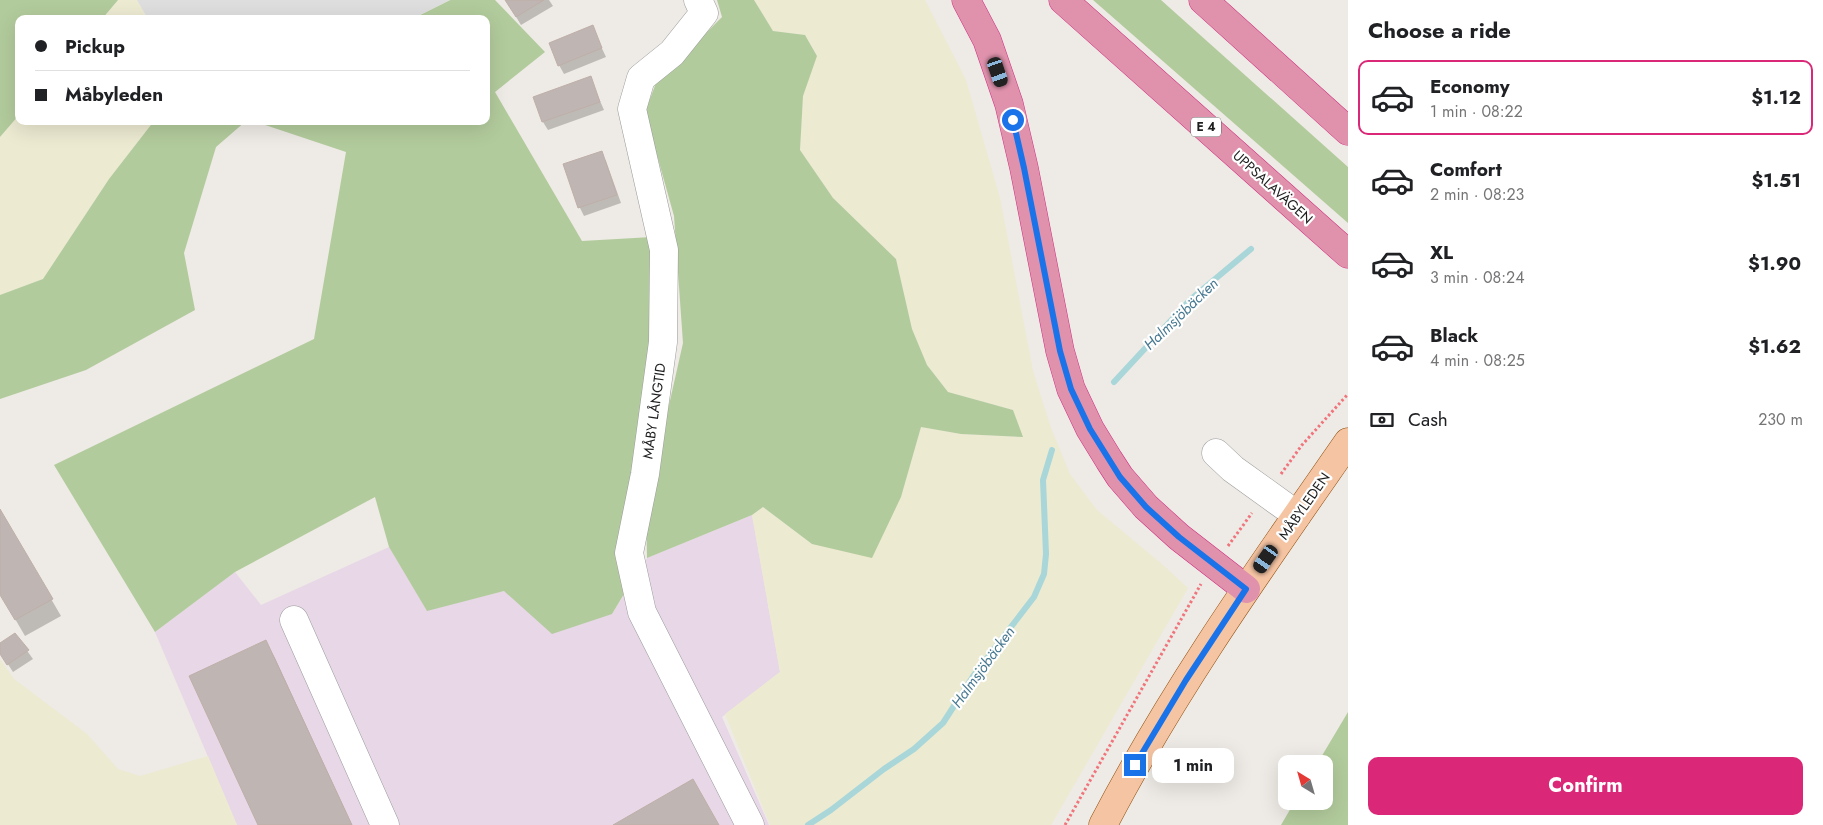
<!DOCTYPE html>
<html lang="en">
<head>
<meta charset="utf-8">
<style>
  body { margin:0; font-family:Jost,sans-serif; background:#f2f2f2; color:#202124; height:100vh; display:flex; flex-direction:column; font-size:19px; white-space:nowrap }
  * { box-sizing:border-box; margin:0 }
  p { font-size:16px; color:#757577 }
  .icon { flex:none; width:28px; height:28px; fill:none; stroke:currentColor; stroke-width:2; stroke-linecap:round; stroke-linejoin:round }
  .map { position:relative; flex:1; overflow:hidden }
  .drawer { display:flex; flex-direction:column; background:#fff; width:475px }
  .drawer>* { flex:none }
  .hud { position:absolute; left:15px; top:15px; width:475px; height:110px; border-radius:10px; box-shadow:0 5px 20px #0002; display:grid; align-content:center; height:110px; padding:0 20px; background:#fff }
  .needle { width:32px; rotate:323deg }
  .buttons { position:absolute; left:1278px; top:755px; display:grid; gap:10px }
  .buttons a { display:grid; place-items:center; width:55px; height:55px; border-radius:10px; background:#fff; box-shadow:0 5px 20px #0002; font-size:25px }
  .end { position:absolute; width:22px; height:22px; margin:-11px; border:6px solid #1a73e8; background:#fff; box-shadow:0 0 0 2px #fff }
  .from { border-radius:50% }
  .bubble { position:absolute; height:35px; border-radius:10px; background:#fff; box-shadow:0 5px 20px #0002; font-size:16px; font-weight:700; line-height:35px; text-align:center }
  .car { position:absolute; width:15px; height:30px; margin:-15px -8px; border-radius:6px; box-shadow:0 0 4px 1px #0007; background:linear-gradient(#222 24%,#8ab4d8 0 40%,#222 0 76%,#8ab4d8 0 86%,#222 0) }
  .hud b { display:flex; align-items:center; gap:18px; height:48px; font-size:19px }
  .hud b+b { border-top:1px solid #e0e0e0 }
  .hud i { width:12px; height:12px; background:#202124 }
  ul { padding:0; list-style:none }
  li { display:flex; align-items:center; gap:15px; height:75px; margin:0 10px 8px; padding:0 10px; border:2px solid transparent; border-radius:10px }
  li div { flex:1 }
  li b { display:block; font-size:19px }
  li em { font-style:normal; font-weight:700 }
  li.active { border-color:#db2777 }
  li>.icon { width:45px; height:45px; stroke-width:1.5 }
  h2 { padding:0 20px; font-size:22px; line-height:60px }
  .pay { display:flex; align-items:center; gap:12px; height:55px; padding:0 20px; font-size:19px }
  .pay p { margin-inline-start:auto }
  .primary-button { display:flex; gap:10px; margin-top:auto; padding:10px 20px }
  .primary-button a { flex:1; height:58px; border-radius:10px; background:#db2777; color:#fff; font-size:20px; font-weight:700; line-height:58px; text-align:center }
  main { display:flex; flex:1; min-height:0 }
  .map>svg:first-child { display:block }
  .industrial { fill:#e7d7e7 }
  .farmland { fill:#ecead1 }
  .forest { fill:#b2cb9c }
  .parking { fill:#dedede }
  .shadow { fill:#0003 }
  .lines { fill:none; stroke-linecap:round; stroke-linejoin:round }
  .stream { stroke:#a8d6d9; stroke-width:6 }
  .building { fill:#bfb5b2; stroke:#bfafa8 }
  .minor-casing { stroke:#9b9b9b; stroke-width:29 }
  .major-casing { stroke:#8e4d0a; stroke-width:29 }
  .highway-casing { stroke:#ce3080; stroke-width:29 }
  .path { stroke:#f0747c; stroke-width:3; stroke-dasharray:2.5 2.5; stroke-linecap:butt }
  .minor { stroke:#fff; stroke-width:28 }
  .major { stroke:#f5c4a3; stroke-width:28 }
  .highway { stroke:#e092ad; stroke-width:28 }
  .route { stroke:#1a73e8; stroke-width:6 }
  .labels { text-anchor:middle; stroke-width:4.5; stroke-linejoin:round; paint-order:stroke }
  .shield { fill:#fff; stroke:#626262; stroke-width:1 }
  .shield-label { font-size:12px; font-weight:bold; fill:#1e1e1e }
  .street-label { font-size:14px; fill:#1e1e1e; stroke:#fff }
  .water-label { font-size:15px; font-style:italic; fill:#477890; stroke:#fff }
</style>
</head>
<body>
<main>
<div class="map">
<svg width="1348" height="825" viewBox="0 0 1348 825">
  <rect width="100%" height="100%" fill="#eeeae5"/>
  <!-- industrial -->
  <path class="industrial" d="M 752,515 L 780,672 L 722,717 L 769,825 L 237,825 L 155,632 L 235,572 L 261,605 L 389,547 L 427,610 L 504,591 L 612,614 L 647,558 Z"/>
  <!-- farmland -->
  <path class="farmland" d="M 118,0 L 137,0 L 148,19 L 102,19 Z
    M 754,0 L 925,0 L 966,80 L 1000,198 L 1033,371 L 1051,428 L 1070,474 L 1097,510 L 1163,565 L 1188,588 L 1051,825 L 770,825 L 725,714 L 780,672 L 752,515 L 763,507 L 812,544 L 901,497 L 921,427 L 961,434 L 1022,437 L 1013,410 L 948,392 L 927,365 L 912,329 L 896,259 L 833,198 L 800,150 L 803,96 L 817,55 L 805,35 L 773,31 Z
    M 19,115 L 19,121 L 154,121 L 109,179 L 43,279 L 0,295 L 0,137 Z
    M 0,659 L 14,679 L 87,734 L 118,769 L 140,776 L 208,756 L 237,825 L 0,825 Z"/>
  <!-- forest -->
  <path class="forest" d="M 0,0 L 118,0 L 102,19 L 19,19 L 19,115 L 0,137 Z
    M 450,0 L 495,0 L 545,52 L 495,92 L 582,241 L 652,237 L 658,361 L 627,589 L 612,614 L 552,634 L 504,591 L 427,611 L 389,547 L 375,497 L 235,572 L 155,632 L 54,465 L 314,339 L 346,152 L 253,121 L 486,121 L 486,19 L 412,19 Z
    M 717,0 L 754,0 L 773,31 L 805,35 L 817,56 L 803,96 L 800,150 L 833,198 L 896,259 L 912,329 L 927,365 L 948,392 L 1013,410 L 1023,437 L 961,434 L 921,427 L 901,497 L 872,558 L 812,544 L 763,507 L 752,515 L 647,558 L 646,507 L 683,343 L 674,216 L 645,112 L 656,83 L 722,17 Z
    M 1093,0 L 1161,0 L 1348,167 L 1348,223 Z
    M 154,121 L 246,121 L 216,147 L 184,253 L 195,310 L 86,370 L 0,399 L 0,295 L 43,279 L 109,179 Z
    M 1348,712 L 1348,825 L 1281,825 L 1295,801 L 1324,801 L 1324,764 L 1317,764 Z"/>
  <!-- parking -->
  <path class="parking" d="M 137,0 L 450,0 L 412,19 L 148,19 Z"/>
  <!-- shadow -->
  <path class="shadow" d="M 506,0 L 549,0 L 553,6 L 521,25 Z
    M 592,27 L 606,57 L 564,74 L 559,65 Z
    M 590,78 L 604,110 L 548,130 L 543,122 L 534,97 Z
    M 601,153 L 606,161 L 621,203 L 584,216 L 580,208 L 565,165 Z
    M 0,511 L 61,616 L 25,636 L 0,593 Z
    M 15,634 L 33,659 L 13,672 L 0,652 L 0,644 Z
    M 265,641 L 275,658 L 352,825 L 259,825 Z"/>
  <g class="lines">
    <!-- stream -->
    <path class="stream" d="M 1114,382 L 1190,300 L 1251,249
      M 808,825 L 831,810 L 884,769 L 914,749 L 943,723 L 974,675 L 1034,597 L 1044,574 L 1046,554 L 1043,480 L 1052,450"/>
  </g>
  <!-- building -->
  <path class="building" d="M 505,0 L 544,0 L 516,17 Z
    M 593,25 L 602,48 L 558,66 L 549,43 Z
    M 591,76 L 600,102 L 542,122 L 533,97 Z
    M 602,151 L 617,195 L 578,208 L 563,164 Z
    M 0,509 L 53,599 L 15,620 L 0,595 Z
    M 15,633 L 29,650 L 7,665 L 0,654 L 0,643 Z
    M 266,640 L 352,825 L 258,825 L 189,676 Z
    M 693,779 L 719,825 L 613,825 Z"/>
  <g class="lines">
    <defs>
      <path id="minor" d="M 698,0 L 704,13 L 672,53 L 641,78 L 632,109 L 664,250 L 663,342 L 645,474 L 629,553 L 642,612 L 750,825
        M 1216,453 L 1233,469 L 1297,515
        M 294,620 L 385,825"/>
      <path id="major" d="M 1103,825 C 1173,690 1261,567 1348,442"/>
      <path id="highway" d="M 966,0 L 987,40 L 1009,104 L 1024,168 L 1060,351 L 1071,389 L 1090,429 L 1109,460 L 1120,477 L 1146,507 L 1179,537 L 1246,589
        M 1063,0 L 1348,254
        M 1203,0 L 1348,131"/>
    </defs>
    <!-- minor casing -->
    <use href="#minor" class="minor-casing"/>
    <!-- major casing -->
    <use href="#major" class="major-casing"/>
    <!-- highway casing -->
    <use href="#highway" class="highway-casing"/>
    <!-- path -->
    <path class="path" d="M 1281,474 L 1302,445 L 1348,394
      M 1228,546 L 1252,513
      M 1065,825 L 1201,584"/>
    <!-- minor -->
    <use href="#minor" class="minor"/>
    <!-- major -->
    <use href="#major" class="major"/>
    <!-- highway -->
    <use href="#highway" class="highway"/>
  </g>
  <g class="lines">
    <!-- route -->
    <path class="route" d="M 1013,120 L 1024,168 L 1060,351 L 1071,389 L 1090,429 L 1120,477 L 1146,507 L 1179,537 L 1246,589 L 1186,680 L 1135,765"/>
  </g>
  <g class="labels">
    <!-- shield labels -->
    <rect class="shield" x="1191" y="117.5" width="30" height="19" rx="4"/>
    <g class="shield-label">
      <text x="1206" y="131">E 4</text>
    </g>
    <!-- street labels -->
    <g class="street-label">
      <text transform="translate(1273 187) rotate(42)" y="5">UPPSALAVÄGEN</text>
      <text transform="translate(654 411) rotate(-82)" y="5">MÅBY LÅNGTID</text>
      <text transform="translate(1304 506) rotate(-55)" y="5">MÅBYLEDEN</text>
    </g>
    <!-- water labels -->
    <g class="water-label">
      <text transform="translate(1181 314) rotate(-44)" y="5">Halmsjöbäcken</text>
      <text transform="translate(983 667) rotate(-54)" y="5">Halmsjöbäcken</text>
    </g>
  </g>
</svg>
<div class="buttons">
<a><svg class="needle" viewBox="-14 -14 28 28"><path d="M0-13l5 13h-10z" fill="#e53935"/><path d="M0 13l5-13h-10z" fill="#757577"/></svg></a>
</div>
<i class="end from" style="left:1013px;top:120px"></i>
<i class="end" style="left:1135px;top:765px"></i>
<div class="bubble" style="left:1152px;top:748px;width:82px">1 min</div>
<i class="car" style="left:998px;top:72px;rotate:161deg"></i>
<i class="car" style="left:1266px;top:559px;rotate:215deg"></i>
<div class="hud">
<b><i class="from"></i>Pickup</b>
<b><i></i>Måbyleden</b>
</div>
</div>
<section class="drawer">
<h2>Choose a ride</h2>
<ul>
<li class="active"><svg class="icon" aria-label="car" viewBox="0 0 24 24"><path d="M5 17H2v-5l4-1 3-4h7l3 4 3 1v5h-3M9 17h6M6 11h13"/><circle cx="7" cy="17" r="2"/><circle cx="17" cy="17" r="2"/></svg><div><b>Economy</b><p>1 min · 08:22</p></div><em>$1.12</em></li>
<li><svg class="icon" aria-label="car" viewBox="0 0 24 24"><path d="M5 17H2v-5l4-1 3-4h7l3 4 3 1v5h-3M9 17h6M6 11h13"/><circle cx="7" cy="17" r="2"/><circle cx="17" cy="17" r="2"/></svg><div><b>Comfort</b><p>2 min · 08:23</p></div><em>$1.51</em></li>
<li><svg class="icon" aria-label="car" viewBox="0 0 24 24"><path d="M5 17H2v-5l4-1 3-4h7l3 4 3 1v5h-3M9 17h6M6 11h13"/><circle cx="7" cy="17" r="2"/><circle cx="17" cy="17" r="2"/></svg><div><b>XL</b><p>3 min · 08:24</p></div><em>$1.90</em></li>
<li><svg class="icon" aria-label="car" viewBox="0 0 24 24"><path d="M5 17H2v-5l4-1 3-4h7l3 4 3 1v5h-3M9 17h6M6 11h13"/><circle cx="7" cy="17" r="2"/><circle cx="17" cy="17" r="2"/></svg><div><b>Black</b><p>4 min · 08:25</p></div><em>$1.62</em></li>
</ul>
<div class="pay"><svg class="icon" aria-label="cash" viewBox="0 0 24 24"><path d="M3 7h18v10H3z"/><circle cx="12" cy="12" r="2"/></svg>Cash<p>230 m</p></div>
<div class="primary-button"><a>Confirm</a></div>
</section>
</main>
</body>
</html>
